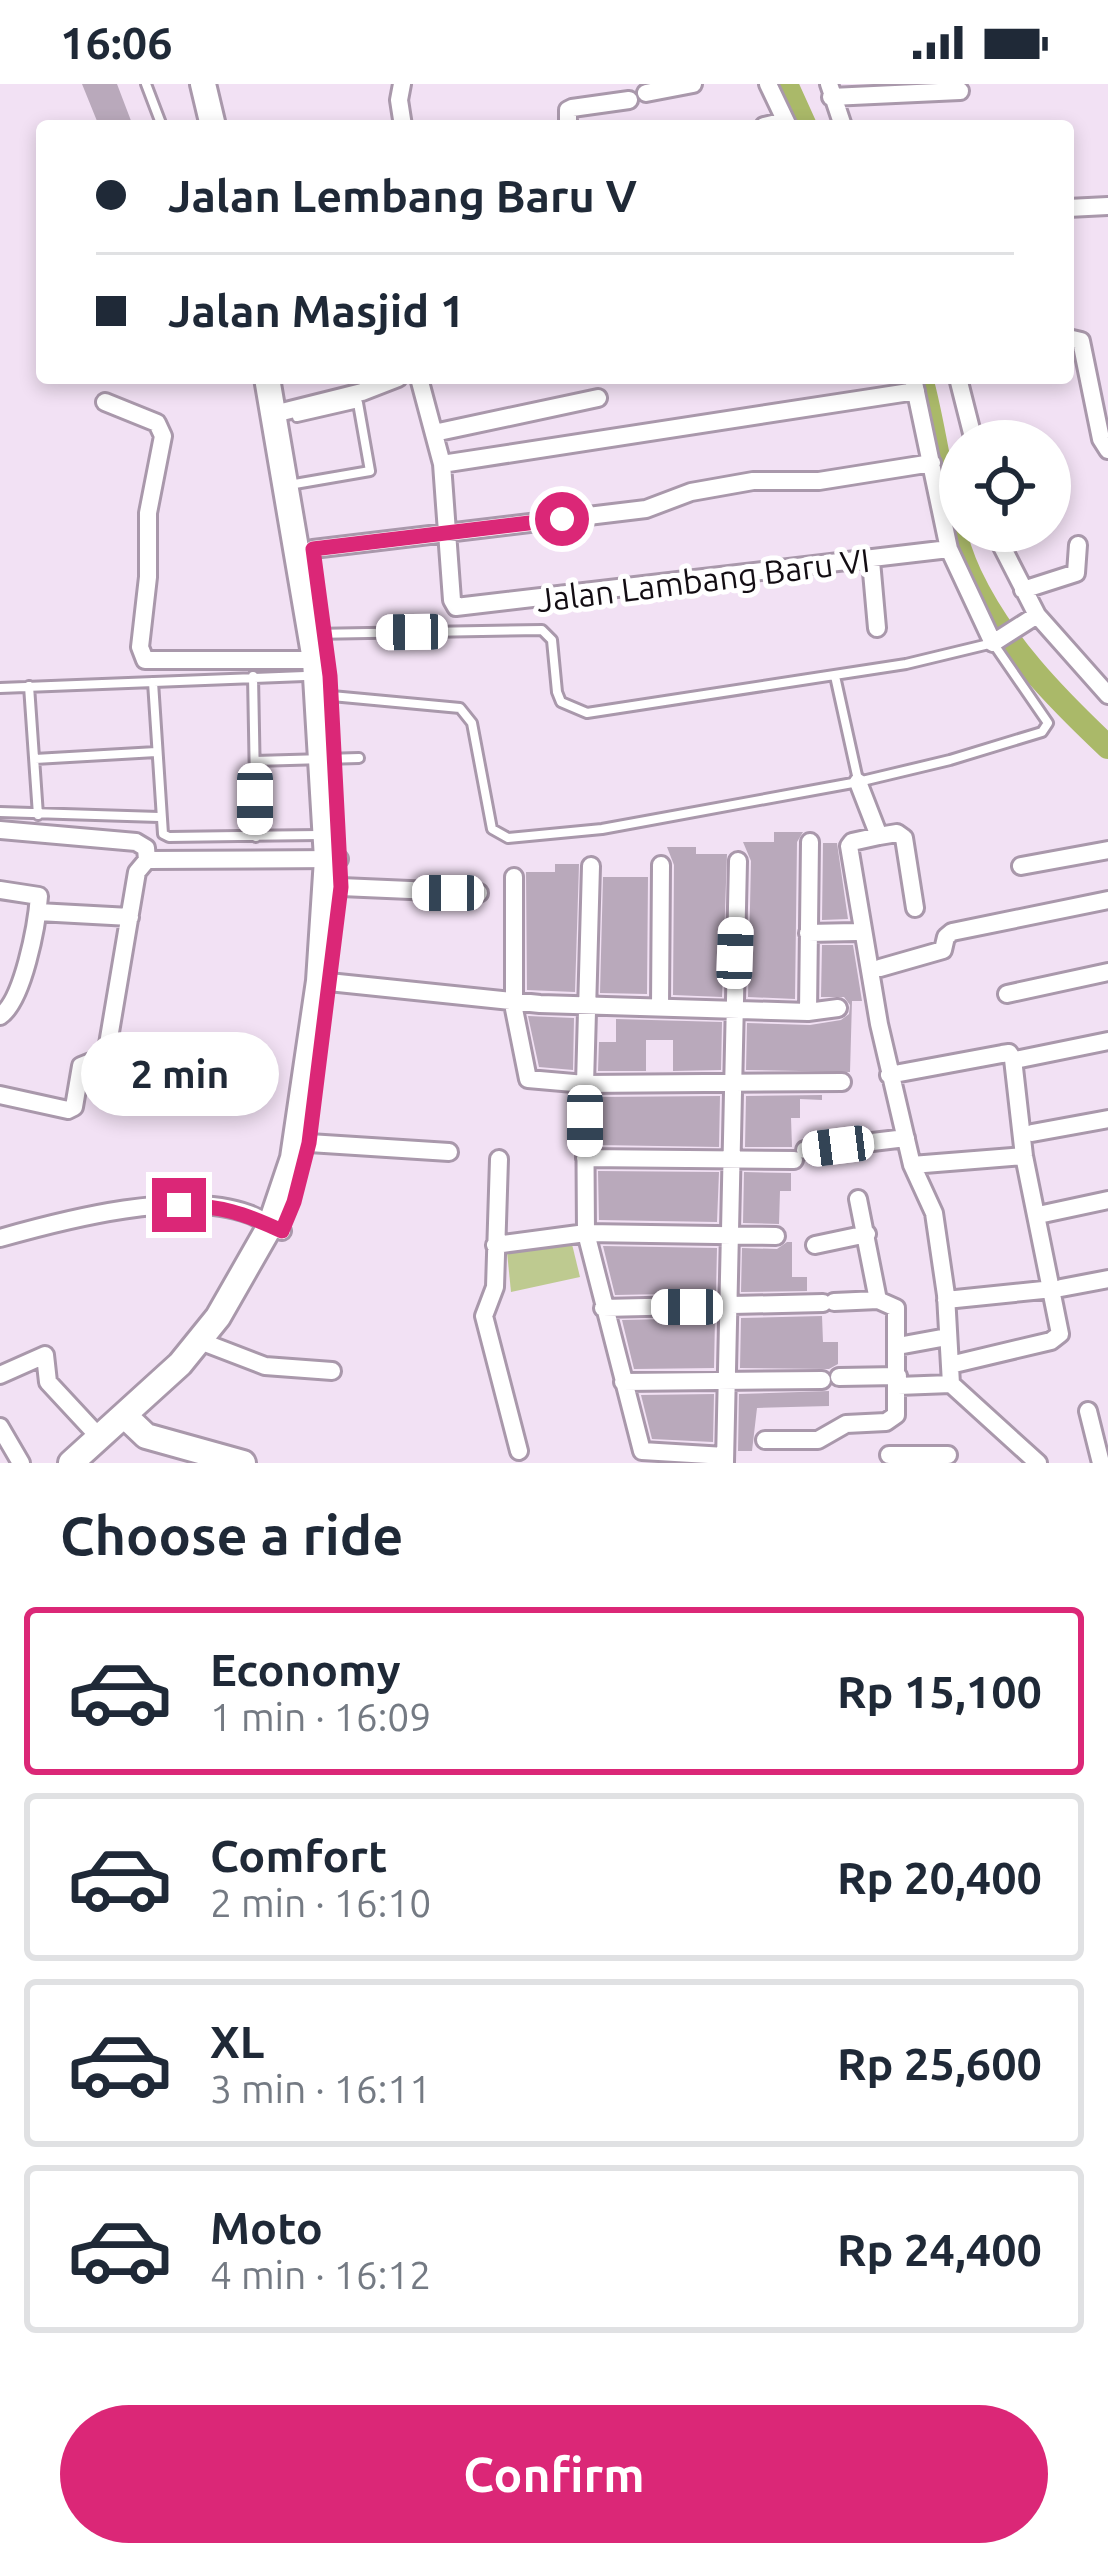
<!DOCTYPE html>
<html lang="en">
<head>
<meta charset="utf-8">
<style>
  body { margin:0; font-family:Ubuntu,sans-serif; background:#f6f6f7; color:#1f2937; height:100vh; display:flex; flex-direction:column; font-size:45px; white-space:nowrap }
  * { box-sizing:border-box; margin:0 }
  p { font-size:39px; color:#747a83 }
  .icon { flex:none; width:66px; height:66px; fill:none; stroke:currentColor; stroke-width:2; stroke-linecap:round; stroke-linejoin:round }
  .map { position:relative; height:1379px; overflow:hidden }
  .drawer { display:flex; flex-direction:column; background:#fff; flex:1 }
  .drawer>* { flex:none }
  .banner { position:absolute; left:36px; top:36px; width:1038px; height:264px; border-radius:12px; box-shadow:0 6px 18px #0003; display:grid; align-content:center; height:264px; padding:0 60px; background:#fff }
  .controls { position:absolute; left:939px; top:336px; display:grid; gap:24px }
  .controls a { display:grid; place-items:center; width:132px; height:132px; border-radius:50%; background:#fff; box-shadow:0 6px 18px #0003; font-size:60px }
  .end { position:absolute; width:54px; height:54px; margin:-27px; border:15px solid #db2777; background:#fff; box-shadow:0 0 0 6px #fff }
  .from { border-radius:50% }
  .bubble { position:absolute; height:84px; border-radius:42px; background:#fff; box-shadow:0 6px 18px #0003; font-size:39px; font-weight:600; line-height:84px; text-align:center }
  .car { position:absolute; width:36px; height:72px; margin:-36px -18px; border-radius:15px; box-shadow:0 0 9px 3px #0007; background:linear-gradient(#fff 24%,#345 0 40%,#fff 0 76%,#345 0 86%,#fff 0) }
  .banner b { display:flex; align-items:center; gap:42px; height:114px; font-size:45px }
  .banner b+b { border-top:3px solid #e0e1e3 }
  .banner i { width:30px; height:30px; background:#1f2937 }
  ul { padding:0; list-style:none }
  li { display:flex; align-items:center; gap:36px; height:168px; margin:0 24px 18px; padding:0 36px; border:6px solid #e0e1e3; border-radius:12px }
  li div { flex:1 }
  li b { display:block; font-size:45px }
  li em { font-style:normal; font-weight:600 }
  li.active { border-color:#db2777 }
  li>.icon { width:108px; height:108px; stroke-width:1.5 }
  h2 { padding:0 60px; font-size:54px; line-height:144px }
  .primary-button { display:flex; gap:24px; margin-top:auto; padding:24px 60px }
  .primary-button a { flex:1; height:138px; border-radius:72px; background:#db2777; color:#fff; font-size:48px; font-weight:600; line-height:138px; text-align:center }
  .status { display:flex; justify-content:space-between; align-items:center; height:84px; padding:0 60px; background:#fff; direction:ltr }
  .status svg { height:33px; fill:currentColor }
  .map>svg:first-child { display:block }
  .green { fill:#beca90 }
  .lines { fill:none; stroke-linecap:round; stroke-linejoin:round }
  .river { stroke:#aab969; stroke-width:24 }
  .building { fill:#b9a9bb }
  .service-casing { stroke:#a998ab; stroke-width:14 }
  .minor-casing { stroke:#a998ab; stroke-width:22 }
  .secondary-casing { stroke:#a998ab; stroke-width:30 }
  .service { stroke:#fff; stroke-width:8 }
  .minor { stroke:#fff; stroke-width:16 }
  .secondary { stroke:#fff; stroke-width:24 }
  .route { stroke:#db2777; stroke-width:15 }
  .labels { text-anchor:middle; stroke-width:10; stroke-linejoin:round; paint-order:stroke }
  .street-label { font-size:33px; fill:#130d13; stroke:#fff }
</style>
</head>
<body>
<div class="status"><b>16:06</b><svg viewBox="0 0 49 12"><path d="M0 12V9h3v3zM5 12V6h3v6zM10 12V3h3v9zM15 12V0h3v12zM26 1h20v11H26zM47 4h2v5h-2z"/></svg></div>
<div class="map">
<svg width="1108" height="1379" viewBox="0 0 1108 1379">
  <rect width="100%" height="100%" fill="#f2e1f4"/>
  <!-- green -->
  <path class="green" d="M 571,1156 L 580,1193 L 511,1208 L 507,1168 Z"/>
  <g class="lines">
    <!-- river -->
    <path class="river" d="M 786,0 L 805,42
      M 921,294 C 938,355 944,436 970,491 C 1002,559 1055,613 1108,663"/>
  </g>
  <!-- building -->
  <path class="building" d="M 82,0 L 117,0 L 133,42 L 99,42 Z
    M 774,748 L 803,748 L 797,758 L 795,915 L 748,913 L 751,777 L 743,758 L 774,758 Z
    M 823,759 L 837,759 L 848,835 L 822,836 Z
    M 667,763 L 696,763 L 696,770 L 727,770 L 722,913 L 673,911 L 674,781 Z
    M 555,780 L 579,780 L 575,908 L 527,906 L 526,788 L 555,788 Z
    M 603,793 L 648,793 L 647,910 L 600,909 Z
    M 822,861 L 853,861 L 862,917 L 852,917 L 850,988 L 746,986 L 747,939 L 810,941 L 841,936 L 849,930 L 850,921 L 844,913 L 821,913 Z
    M 528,932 L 574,934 L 573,986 L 539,983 Z
    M 616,935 L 722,938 L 721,986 L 673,987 L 673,956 L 646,956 L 646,987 L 598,987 L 599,958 L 616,958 Z
    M 822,1011 L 822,1016 L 800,1015 L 800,1034 L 791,1034 L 792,1063 L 745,1063 L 746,1012 Z
    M 720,1012 L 719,1063 L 598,1061 L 598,1013 Z
    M 598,1087 L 719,1088 L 717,1138 L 599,1136 Z
    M 744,1088 L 791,1089 L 791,1107 L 780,1107 L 779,1140 L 743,1139 Z
    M 787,1158 L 792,1158 L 792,1193 L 807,1193 L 807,1207 L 741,1208 L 742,1164 L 777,1165 Z
    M 603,1162 L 717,1164 L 716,1209 L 615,1211 Z
    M 822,1232 L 823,1258 L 838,1258 L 838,1280 L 829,1285 L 740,1284 L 741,1234 Z
    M 715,1234 L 714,1284 L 634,1285 L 622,1236 Z
    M 829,1307 L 829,1322 L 757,1324 L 752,1367 L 738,1367 L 739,1310 Z
    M 714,1310 L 713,1358 L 652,1355 L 641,1311 Z"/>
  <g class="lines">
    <defs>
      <path id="service" d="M 146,0 L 162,42
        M 289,401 L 370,387 L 358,319 L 297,333
        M 312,550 L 542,546 L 552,556 L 557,608 L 561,618 L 587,629 L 906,580 L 993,559 L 1048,639 L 1042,648 L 950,676 L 858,698 L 602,745 L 508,754 L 492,745 L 472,639 L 460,624 L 321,611
        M 253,592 L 256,753
        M 835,592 L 858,696
        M 153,598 L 163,750 L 169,753 L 320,751
        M 29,602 L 38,731
        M 0,604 L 330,591
        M 35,675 L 156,668
        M 255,677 L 359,674
        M 0,728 L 159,733"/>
      <path id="minor" d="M 402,0 L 399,16 L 403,42
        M 768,0 L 788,42
        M 829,0 L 843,42
        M 646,9 L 693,0
        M 831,13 L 960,7
        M 568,42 L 568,26 L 572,24 L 629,16
        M 764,42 L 785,37
        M 1068,124 L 1108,122
        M 1068,254 L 1081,257 L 1101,355 L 1108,366
        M 419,294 L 442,380 L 452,516 L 456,523 L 949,465
        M 913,294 L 949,465 L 993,559 L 1037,531
        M 958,294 L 974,357
        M 105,318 L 157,339 L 163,352 L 148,429 L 148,493 L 140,563 L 145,576 L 315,576
        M 274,330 L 362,308 L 398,294
        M 434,349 L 598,314
        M 442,380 L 916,307
        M 994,447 L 1037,531 L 1108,611
        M 313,465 L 646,425 L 691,408 L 753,397 L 819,397 L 932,379
        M 871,477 L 877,544
        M 1023,506 L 1076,489 L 1078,461
        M 858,698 L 879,752 L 852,758 L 849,762 L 879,940 L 912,1081
        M 0,746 L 136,758 L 146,764 L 147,776
        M 879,752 L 897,749 L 904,754 L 915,824
        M 591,782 L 585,1000 L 586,1149 L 642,1367 L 725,1372
        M 1021,782 L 1108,766
        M 514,793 L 514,925 L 528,995 L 585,1000 L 842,998
        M 341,803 L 479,809
        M 0,806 L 39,812 C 37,841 23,917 0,932
        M 38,828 L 130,833
        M 808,849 L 856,848
        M 880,884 L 943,866 L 946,853 L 952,848 L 1108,816
        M 319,897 L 540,920 L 808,928 L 838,924
        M 1007,910 L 1108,888
        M 660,923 L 661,781
        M 808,928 L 810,758
        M 1020,975 L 1108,957
        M 889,991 L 1002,970 L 1009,969 L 1013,975 L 1024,1072 L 1060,1250 L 1051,1257 L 950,1281
        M 0,1011 L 68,1026 L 74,1023 L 81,982 L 101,974 L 107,966 L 137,788 L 147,776 L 339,775
        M 1032,1049 L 1108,1035
        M 309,1059 L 449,1068
        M 805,1066 L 906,1054
        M 1024,1072 L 912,1081 L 934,1129 L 946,1211 L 951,1300 L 1038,1379
        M 585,1074 L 794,1076
        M 499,1075 L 495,1203 L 484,1232 L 519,1367
        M 858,1115 L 878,1216
        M 1043,1130 L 1108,1116
        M 0,1154 C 67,1135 182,1105 249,1130 C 260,1134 271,1142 282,1147
        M 495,1161 L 586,1149 L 776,1152
        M 815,1161 L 867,1150
        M 1061,1204 L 1108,1195
        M 946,1216 L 1053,1205
        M 603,1224 L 823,1219
        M 200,1257 L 265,1282 L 332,1287
        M 898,1262 L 947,1253
        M 0,1291 L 45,1271 L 48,1298 L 100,1354
        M 839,1293 L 898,1292
        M 623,1298 L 822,1296
        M 898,1302 L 951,1300
        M 1088,1327 L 1101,1379
        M 0,1343 L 21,1379
        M 765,1356 L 818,1356 L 846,1340 L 886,1338 L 896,1331 L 896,1224 L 878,1216 L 834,1218
        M 889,1371 L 948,1371
        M 725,1378 L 738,777"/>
      <path id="secondary" d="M 203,0 L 213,42
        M 125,1332 L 146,1352 L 243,1379
        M 71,1379 L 180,1280 L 218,1233 L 270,1142 L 293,1074 L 319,897 L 327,775 L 315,576 L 267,294"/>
    </defs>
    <!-- service casing -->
    <use href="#service" class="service-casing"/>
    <!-- minor casing -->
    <use href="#minor" class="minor-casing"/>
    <!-- secondary casing -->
    <use href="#secondary" class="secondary-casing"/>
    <!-- service -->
    <use href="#service" class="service"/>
    <!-- minor -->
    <use href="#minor" class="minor"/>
    <!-- secondary -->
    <use href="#secondary" class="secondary"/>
  </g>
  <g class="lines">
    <!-- route -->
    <path class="route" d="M 179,1121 C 222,1122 243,1129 282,1147 L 294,1118 L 309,1059 L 341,803 L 330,592 L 313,465 L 562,435"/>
  </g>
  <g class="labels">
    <!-- street labels -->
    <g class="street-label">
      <text transform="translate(703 496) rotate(-7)" y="12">Jalan Lambang Baru VI</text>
    </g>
  </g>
</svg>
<div class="controls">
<a><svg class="icon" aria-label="locate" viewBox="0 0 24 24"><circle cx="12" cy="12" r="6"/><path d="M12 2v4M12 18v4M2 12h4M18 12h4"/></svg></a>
</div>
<i class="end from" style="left:562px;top:435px"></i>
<i class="end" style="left:179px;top:1121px"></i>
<div class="bubble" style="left:81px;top:948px;width:198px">2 min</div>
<i class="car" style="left:412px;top:548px;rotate:269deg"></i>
<i class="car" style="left:255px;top:715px;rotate:180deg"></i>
<i class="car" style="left:448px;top:809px;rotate:270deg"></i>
<i class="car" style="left:735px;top:869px;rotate:2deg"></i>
<i class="car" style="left:585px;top:1037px;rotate:180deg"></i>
<i class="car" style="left:838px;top:1062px;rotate:263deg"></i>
<i class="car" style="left:687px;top:1223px;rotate:270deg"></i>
<div class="banner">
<b><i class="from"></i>Jalan Lembang Baru V</b>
<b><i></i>Jalan Masjid 1</b>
</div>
</div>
<section class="drawer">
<h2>Choose a ride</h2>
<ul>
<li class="active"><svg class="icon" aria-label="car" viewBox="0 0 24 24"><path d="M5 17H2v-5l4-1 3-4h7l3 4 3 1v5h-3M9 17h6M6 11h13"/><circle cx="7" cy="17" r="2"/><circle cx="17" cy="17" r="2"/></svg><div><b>Economy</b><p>1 min · 16:09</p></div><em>Rp 15,100</em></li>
<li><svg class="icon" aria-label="car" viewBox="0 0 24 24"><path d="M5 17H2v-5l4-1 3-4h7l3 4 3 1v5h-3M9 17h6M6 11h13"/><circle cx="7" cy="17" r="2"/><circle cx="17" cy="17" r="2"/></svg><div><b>Comfort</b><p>2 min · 16:10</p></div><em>Rp 20,400</em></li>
<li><svg class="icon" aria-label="car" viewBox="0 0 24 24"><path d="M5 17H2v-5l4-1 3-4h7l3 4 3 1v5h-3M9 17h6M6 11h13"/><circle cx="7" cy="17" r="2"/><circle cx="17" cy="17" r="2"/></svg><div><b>XL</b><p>3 min · 16:11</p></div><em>Rp 25,600</em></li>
<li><svg class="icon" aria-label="car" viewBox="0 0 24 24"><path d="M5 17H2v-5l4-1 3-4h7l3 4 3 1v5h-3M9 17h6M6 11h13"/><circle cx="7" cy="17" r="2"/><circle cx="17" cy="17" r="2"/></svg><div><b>Moto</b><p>4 min · 16:12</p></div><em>Rp 24,400</em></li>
</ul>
<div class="primary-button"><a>Confirm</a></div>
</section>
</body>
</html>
